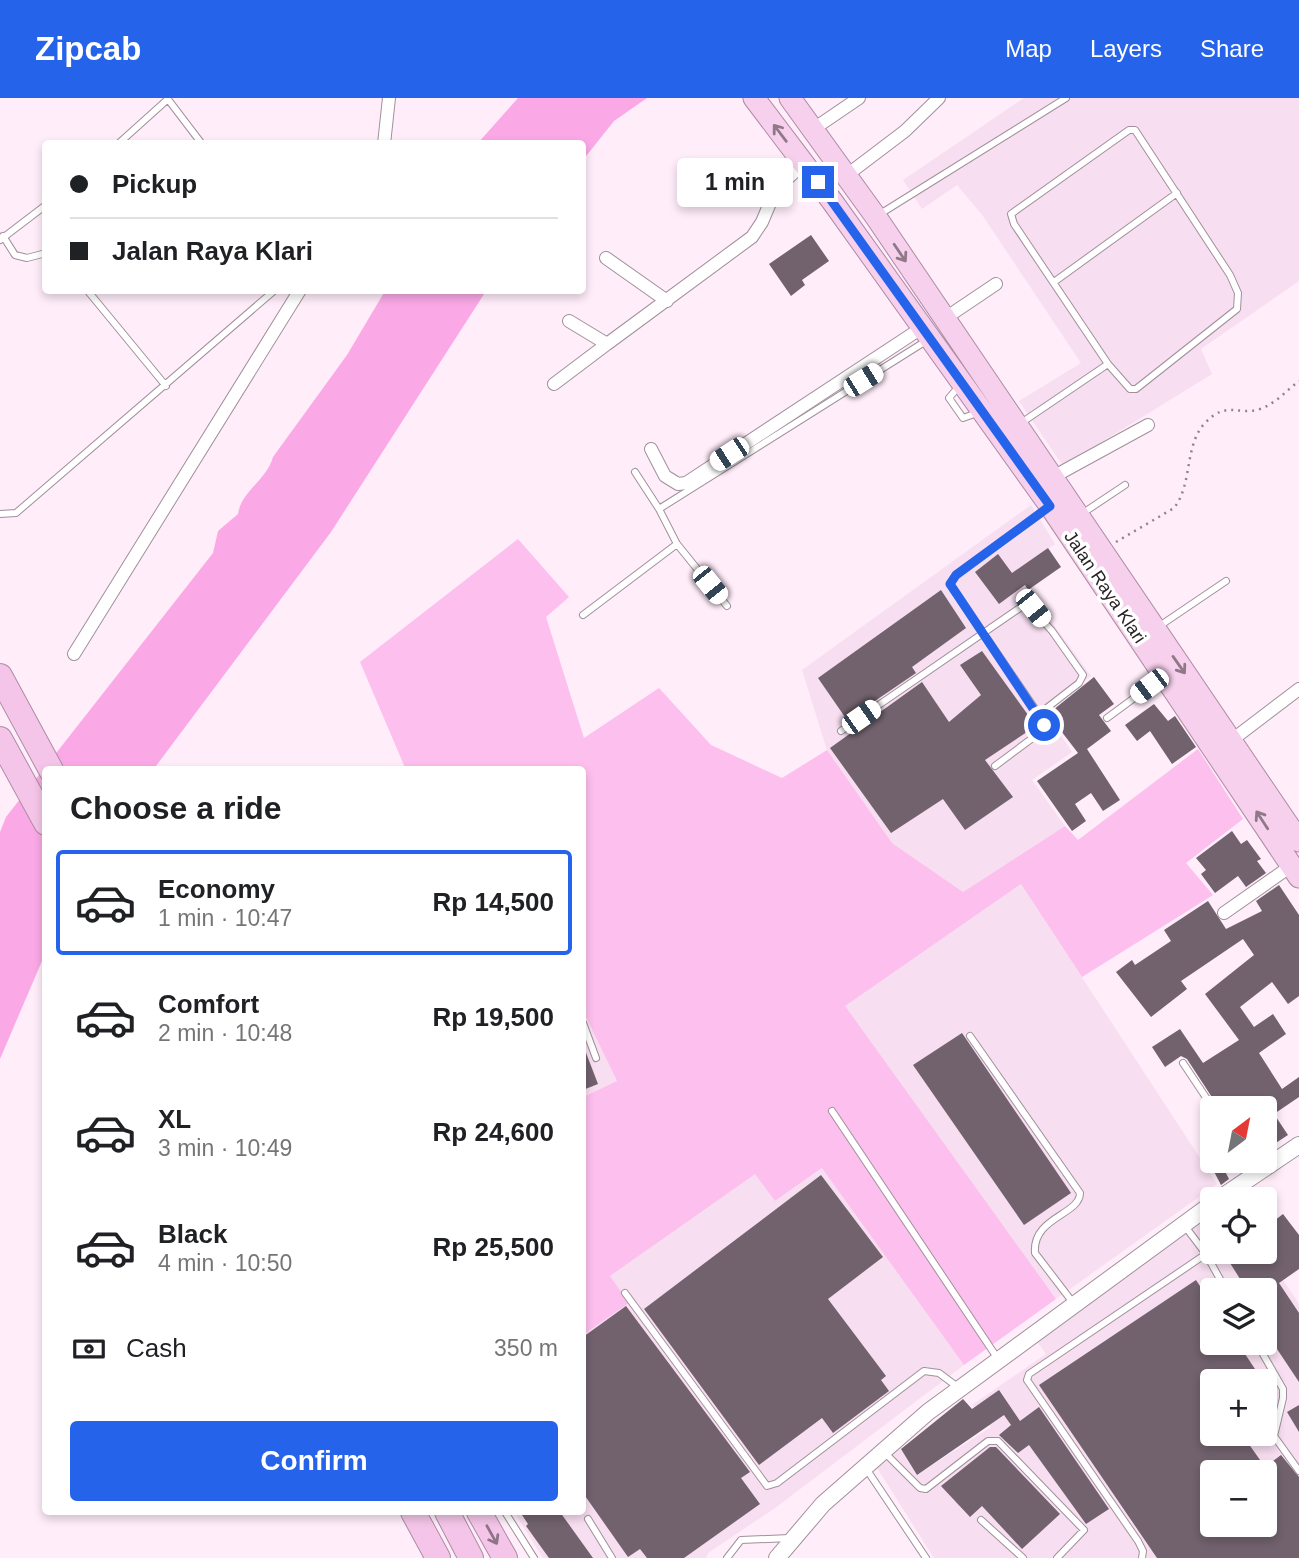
<!DOCTYPE html>
<html lang="en">
<head>
<meta charset="utf-8">
<style>
  body { margin:0; font-family:Arial,sans-serif; background:#f2f2f2; color:#202124; height:100vh; display:flex; flex-direction:column; font-size:26px; white-space:nowrap }
  * { box-sizing:border-box; margin:0 }
  p { font-size:23px; color:#757577 }
  .icon { flex:none; width:38px; height:38px; fill:none; stroke:currentColor; stroke-width:2; stroke-linecap:round; stroke-linejoin:round }
  .map { position:relative; flex:1; overflow:hidden }
  .side { position:absolute; left:42px; top:668px; width:544px; height:749px; display:flex; flex-direction:column; background:#fff; border-radius:7px; box-shadow:0 4px 10px #0003 }
  .side>* { flex:none }
  .top-card { position:absolute; left:42px; top:42px; width:544px; height:154px; border-radius:7px; box-shadow:0 4px 10px #0003; display:grid; align-content:center; height:154px; padding:0 28px; background:#fff }
  .needle { width:46px; rotate:32deg }
  .tools { position:absolute; left:1200px; top:998px; display:grid; gap:14px }
  .tools a { display:grid; place-items:center; width:77px; height:77px; border-radius:7px; background:#fff; box-shadow:0 4px 10px #0003; font-size:35px }
  .end { position:absolute; width:32px; height:32px; margin:-16px; border:9px solid #2563eb; background:#fff; box-shadow:0 0 0 4px #fff }
  .from { border-radius:50% }
  .bubble { position:absolute; height:49px; border-radius:7px; background:#fff; box-shadow:0 4px 10px #0003; font-size:23px; font-weight:600; line-height:49px; text-align:center }
  .car { position:absolute; width:21px; height:42px; margin:-21px -10px; border-radius:9px; box-shadow:0 0 5px 2px #0007; background:linear-gradient(#fff 24%,#345 0 40%,#fff 0 76%,#345 0 86%,#fff 0) }
  .top-card b { display:flex; align-items:center; gap:24px; height:66px; font-size:26px }
  .top-card b+b { border-top:2px solid #e0e0e0 }
  .top-card i { width:18px; height:18px; background:#202124 }
  ul { padding:0; list-style:none }
  li { display:flex; align-items:center; gap:21px; height:105px; margin:0 14px 10px; padding:0 14px; border:4px solid transparent; border-radius:7px }
  li div { flex:1 }
  li b { display:block; font-size:26px }
  li em { font-style:normal; font-weight:600 }
  li.on { border-color:#2563eb }
  li>.icon { width:63px; height:63px; stroke-width:1.5 }
  h2 { padding:0 28px; font-size:32px; line-height:84px }
  .pay { display:flex; align-items:center; gap:18px; height:77px; padding:0 28px; font-size:26px }
  .pay p { margin-inline-start:auto }
  .button { display:flex; gap:14px; margin-top:auto; padding:14px 28px }
  .button a { flex:1; height:80px; border-radius:7px; background:#2563eb; color:#fff; font-size:28px; font-weight:600; line-height:80px; text-align:center }
  header { display:flex; align-items:center; gap:42px; box-sizing:border-box; height:98px; padding:0 35px; background:#2563eb; color:#fff }
  header strong { font-size:33px }
  nav { display:flex; gap:38px; margin-inline-start:auto; font-size:24px }
  .map>svg:first-child { display:block }
  .built { fill:#f7def0; fill-rule:evenodd }
  .green { fill:#fdbfed }
  .water { fill:#faa9e6 }
  .building { fill:#71626d; fill-rule:evenodd }
  .lines { fill:none; stroke-linecap:round; stroke-linejoin:round }
  .service-casing { stroke:#a0909b; stroke-width:8 }
  .minor-casing { stroke:#a0909b; stroke-width:14 }
  .tertiary-casing { stroke:#a0909b; stroke-width:18 }
  .trunk-casing { stroke:#ad8ca4; stroke-width:23 }
  .motorway-casing { stroke:#ad8ca4; stroke-width:26 }
  .path { stroke:#8f848c; stroke-width:2.5; stroke-dasharray:2 5; stroke-linecap:butt }
  .service { stroke:#fff; stroke-width:6 }
  .minor { stroke:#fff; stroke-width:12 }
  .tertiary { stroke:#fff; stroke-width:16 }
  .trunk { stroke:#f6d0ec; stroke-width:21 }
  .motorway { stroke:#f4c5e8; stroke-width:24 }
  .oneway { stroke:#8f7989 }
  .oneway2 { stroke:#8e7487 }
  .route { stroke:#2563eb; stroke-width:9 }
  .labels { text-anchor:middle; stroke-width:7; stroke-linejoin:round; paint-order:stroke }
  .street-label { font-size:18px; fill:#282226; stroke:#fff }
</style>
</head>
<body>
<header>
<strong>Zipcab</strong>
<nav><a>Map</a><a>Layers</a><a>Share</a></nav>
</header>
<div class="map">
<svg width="1299" height="1460" viewBox="0 0 1299 1460">
  <rect width="100%" height="100%" fill="#ffedfa"/>
  <!-- built -->
  <path class="built" d="M 1024,0 L 1299,0 L 1299,183 L 1201,251 L 1212,276 L 1063,368 L 1019,303 L 1081,265 L 983,118 L 957,87 L 922,111 L 903,82 Z
    M 1031,407 L 1055,446 L 1015,473 L 1091,578 L 1045,614 L 1072,654 L 1032,682 L 1065,728 L 963,794 L 892,745 L 827,652 L 802,572 Z
    M 1021,786 L 1217,1086 L 1056,1201 L 844,908 Z
    M 583,913 L 617,983 L 583,999 Z
    M 823,1070 L 964,1267 L 775,1410 L 708,1455 L 706,1460 L 543,1460 L 514,1414 L 583,1414 L 583,1237 L 629,1205 L 610,1178 L 755,1075 L 775,1103 Z
    M 1213,1115 L 1213,1153 L 1264,1153 L 1299,1206 L 1299,1460 L 934,1460 L 874,1365 L 898,1346 L 917,1377 L 991,1329 L 972,1307 L 1046,1256 L 1035,1241 ZM 1213,1192 L 1265,1192 L 1265,1244 L 1213,1244 ZM 1213,1283 L 1265,1283 L 1265,1335 L 1213,1335 ZM 1213,1374 L 1265,1374 L 1265,1426 L 1213,1426 Z"/>
  <!-- green -->
  <path class="green" d="M 518,441 L 569,499 L 546,519 L 584,640 L 659,590 L 711,647 L 782,680 L 827,652 L 892,745 L 963,794 L 1065,728 L 1078,742 L 1198,651 L 1243,721 L 1186,765 L 1213,797 L 1082,879 L 1021,786 L 845,908 L 1056,1201 L 964,1267 L 822,1070 L 775,1103 L 755,1076 L 610,1178 L 629,1205 L 583,1237 L 583,999 L 617,983 L 583,913 L 583,672 L 406,672 L 360,564 Z"/>
  <!-- water -->
  <path class="water" d="M 518,0 L 647,0 L 614,23 L 583,62 L 583,46 L 478,45 Z
    M 385,193 L 486,193 L 331,434 L 153,672 L 46,672 L 45,856 L 0,961 L 0,734 L 6,719 L 213,455 L 218,433 L 238,416 C 241,393 267,382 273,359 L 347,257 Z"/>
  <!-- building -->
  <path class="building" d="M 811,137 L 829,163 L 802,182 L 805,187 L 791,198 L 769,166 Z
    M 1048,450 L 1061,469 L 1028,492 L 1025,487 L 999,506 L 975,474 L 998,456 L 1012,475 Z
    M 941,492 L 966,530 L 912,569 L 916,575 L 847,622 L 818,580 Z
    M 982,553 L 1036,628 L 985,662 L 1013,699 L 965,732 L 943,701 L 891,735 L 830,650 L 922,584 L 949,624 L 981,597 L 960,567 Z
    M 1094,579 L 1114,606 L 1099,617 L 1111,633 L 1087,651 L 1120,702 L 1103,713 L 1091,695 L 1075,706 L 1086,723 L 1072,733 L 1037,683 L 1078,655 L 1048,616 Z
    M 1154,606 L 1168,623 L 1175,618 L 1196,649 L 1172,666 L 1150,633 L 1137,643 L 1125,627 Z
    M 1232,733 L 1241,746 L 1247,742 L 1261,761 L 1257,763 L 1266,775 L 1246,789 L 1238,778 L 1215,795 L 1201,776 L 1206,772 L 1196,760 Z
    M 1279,787 L 1299,817 L 1299,898 L 1288,906 L 1272,884 L 1240,909 L 1254,929 L 1273,916 L 1286,936 L 1259,955 L 1282,991 L 1299,979 L 1299,999 L 1274,1016 L 1288,1037 L 1265,1052 L 1265,1010 L 1219,1010 L 1187,961 L 1181,958 L 1165,969 L 1152,949 L 1180,931 L 1203,965 L 1239,942 L 1205,896 L 1254,857 L 1243,841 L 1181,883 L 1187,891 L 1151,919 L 1116,874 L 1132,862 L 1135,867 L 1171,843 L 1164,832 L 1208,803 L 1226,831 L 1262,813 L 1256,803 Z
    M 962,935 L 1071,1095 L 1024,1127 L 913,967 Z
    M 583,947 L 598,986 L 583,992 Z
    M 1208,1062 L 1219,1062 L 1229,1081 L 1221,1087 Z
    M 821,1077 L 883,1159 L 828,1201 L 886,1278 L 881,1282 L 889,1293 L 833,1335 L 822,1320 L 759,1367 L 644,1211 Z
    M 1283,1116 L 1299,1137 L 1299,1171 L 1279,1185 L 1299,1215 L 1299,1284 L 1265,1233 L 1265,1192 L 1247,1192 L 1230,1165 L 1249,1153 L 1265,1153 L 1265,1130 Z
    M 1196,1182 L 1213,1208 L 1213,1244 L 1237,1244 L 1263,1283 L 1213,1283 L 1213,1335 L 1241,1335 L 1265,1369 L 1281,1357 L 1299,1379 L 1299,1460 L 1157,1460 L 1039,1287 ZM 1213,1374 L 1265,1374 L 1265,1426 L 1213,1426 Z
    M 626,1208 L 750,1374 L 741,1380 L 760,1406 L 684,1460 L 647,1460 L 640,1451 L 628,1459 L 583,1395 L 583,1239 Z
    M 999,1292 L 1020,1323 L 1039,1309 L 1109,1411 L 1086,1426 L 1029,1347 L 1018,1355 L 999,1337 L 1011,1327 L 1004,1317 L 917,1377 L 901,1351 L 963,1301 L 972,1311 Z
    M 1299,1307 L 1299,1334 L 1287,1314 Z
    M 990,1349 L 996,1349 L 1060,1416 L 1022,1451 L 982,1408 L 970,1419 L 941,1388 Z
    M 520,1414 L 560,1414 L 593,1460 L 549,1460 L 526,1428 L 528,1426 Z"/>
  <g class="lines">
    <defs>
      <path id="service" d="M 167,0 L 202,46
        M 118,46 L 168,1
        M 880,116 L 1066,0
        M 3,138 L 15,157 L 27,160 L 46,155
        M 0,142 L 46,107
        M 1054,184 L 1177,95
        M 87,192 L 166,288
        M 960,287 L 949,300 L 963,320 L 977,315
        M 1021,325 L 1108,266 L 1130,291 L 1136,291 L 1237,211 L 1238,195 L 1230,177 L 1135,32 L 1129,32 L 1011,116 L 1014,126 L 1108,266
        M 635,374 L 659,411
        M 1083,415 L 1125,387
        M 0,416 L 16,415 L 275,192
        M 727,508 L 677,446 L 659,411 L 926,243
        M 583,517 L 677,446
        M 1158,529 L 1226,483
        M 1107,620 L 1160,581
        M 841,633 L 1027,505 L 1052,533 L 1083,577 L 1079,585 L 1039,616
        M 995,668 L 1042,633 L 1044,624 L 950,486 L 956,477 L 1047,411
        M 583,925 L 596,960
        M 970,938 L 1080,1095 C 1080,1117 1032,1119 1035,1155 L 1074,1206
        M 1183,965 L 1213,1010
        M 832,1013 L 998,1261
        M 1247,1062 L 1255,1074
        M 1184,1127 L 1206,1156 L 1226,1192
        M 625,1195 L 767,1388 L 777,1385 L 924,1273 L 939,1275 L 959,1290
        M 1256,1244 L 1283,1291 L 1283,1300 L 1274,1338 L 1299,1373
        M 884,1354 L 920,1390 L 926,1391 L 988,1343 L 998,1343 L 1084,1432 L 1057,1460
        M 865,1369 L 926,1460
        M 505,1414 L 534,1460
        M 588,1421 L 612,1460
        M 981,1422 L 1023,1460
        M 727,1460 L 741,1442 L 790,1440
        M 1142,1460 L 1143,1453 L 1138,1443 L 1027,1282 L 1029,1276 L 1206,1156"/>
      <path id="minor" d="M 812,32 L 859,0
        M 384,46 L 389,0
        M 847,77 L 905,33 L 939,0
        M 606,160 L 667,203
        M 944,221 L 996,186
        M 569,223 L 607,246 L 752,139 L 762,124 L 776,91 L 803,66
        M 554,286 L 607,246
        M 651,351 L 665,378 L 678,386 L 686,385 L 923,229
        M 1051,380 L 1148,327
        M 74,556 L 300,192
        M 1232,642 L 1299,591
        M 1224,815 L 1291,768"/>
      <path id="tertiary" d="M 1219,1101 L 1299,1047
        M 777,1460 L 823,1406 L 928,1314 L 1213,1105"/>
      <path id="trunk" d="M 754,0 L 832,103 L 1050,408 L 1299,779
        M 790,0 L 876,119 L 1299,743"/>
      <path id="motorway" d="M 0,578 L 51,672
        M 0,641 L 46,725
        M 413,1414 L 438,1460
        M 447,1414 L 471,1460
        M 479,1414 L 505,1460"/>
    </defs>
    <!-- service casing -->
    <use href="#service" class="service-casing"/>
    <!-- minor casing -->
    <use href="#minor" class="minor-casing"/>
    <!-- tertiary casing -->
    <use href="#tertiary" class="tertiary-casing"/>
    <!-- trunk casing -->
    <use href="#trunk" class="trunk-casing"/>
    <!-- motorway casing -->
    <use href="#motorway" class="motorway-casing"/>
    <!-- path -->
    <path class="path" d="M 1116,444 L 1174,410 C 1193,386 1184,347 1205,325 C 1227,302 1238,318 1260,311 C 1275,306 1287,292 1299,283"/>
    <!-- service -->
    <use href="#service" class="service"/>
    <!-- minor -->
    <use href="#minor" class="minor"/>
    <!-- tertiary -->
    <use href="#tertiary" class="tertiary"/>
    <!-- trunk -->
    <use href="#trunk" class="trunk"/>
    <!-- motorway -->
    <use href="#motorway" class="motorway"/>
  </g>
  <!-- one-way arrows -->
  <defs><path id="oneway-shaft" d="M-6 0H5M1.5-3L5.5 0L1.5 3" fill="none" stroke-width="1.6" stroke-linecap="round" stroke-linejoin="round" transform="scale(1.75)"/></defs>
  <g class="oneway">
    <use href="#oneway-shaft" transform="translate(780 35) rotate(-127)"/>
    <use href="#oneway-shaft" transform="translate(900 155) rotate(56)"/>
    <use href="#oneway-shaft" transform="translate(1179 567) rotate(55)"/>
    <use href="#oneway-shaft" transform="translate(1262 722) rotate(-123)"/>
  </g>
  <use class="oneway2" href="#oneway-shaft" transform="translate(492 1437) rotate(61)"/>
  <g class="lines">
    <!-- route -->
    <path class="route" d="M 818,84 L 1050,408 L 956,477 L 950,486 L 1044,627"/>
  </g>
  <g class="labels">
    <!-- street labels -->
    <g class="street-label">
      <text transform="translate(1105 489) rotate(56)" y="6">Jalan Raya Klari</text>
    </g>
  </g>
</svg>
<div class="tools">
<a><svg class="needle" viewBox="-14 -14 28 28"><path d="M0-13l5 13h-10z" fill="#e53935"/><path d="M0 13l5-13h-10z" fill="#757577"/></svg></a>
<a><svg class="icon" aria-label="locate" viewBox="0 0 24 24"><circle cx="12" cy="12" r="6"/><path d="M12 2v4M12 18v4M2 12h4M18 12h4"/></svg></a>
<a><svg class="icon" aria-label="layers" viewBox="0 0 24 24"><path d="M12 4l9 5-9 5-9-5zM3 14l9 5 9-5"/></svg></a>
<a>+</a>
<a>−</a>
</div>
<i class="end from" style="left:1044px;top:627px"></i>
<i class="end" style="left:818px;top:84px"></i>
<div class="bubble" style="left:677px;top:60px;width:116px">1 min</div>
<i class="car" style="left:863px;top:282px;rotate:58deg"></i>
<i class="car" style="left:729px;top:356px;rotate:237deg"></i>
<i class="car" style="left:710px;top:487px;rotate:141deg"></i>
<i class="car" style="left:1033px;top:510px;rotate:141deg"></i>
<i class="car" style="left:1149px;top:588px;rotate:233deg"></i>
<i class="car" style="left:861px;top:619px;rotate:55deg"></i>
<div class="top-card">
<b><i class="from"></i>Pickup</b>
<b><i></i>Jalan Raya Klari</b>
</div>
<section class="side">
<h2>Choose a ride</h2>
<ul>
<li class="on"><svg class="icon" aria-label="car" viewBox="0 0 24 24"><path d="M5 17H2v-5l4-1 3-4h7l3 4 3 1v5h-3M9 17h6M6 11h13"/><circle cx="7" cy="17" r="2"/><circle cx="17" cy="17" r="2"/></svg><div><b>Economy</b><p>1 min · 10:47</p></div><em>Rp 14,500</em></li>
<li><svg class="icon" aria-label="car" viewBox="0 0 24 24"><path d="M5 17H2v-5l4-1 3-4h7l3 4 3 1v5h-3M9 17h6M6 11h13"/><circle cx="7" cy="17" r="2"/><circle cx="17" cy="17" r="2"/></svg><div><b>Comfort</b><p>2 min · 10:48</p></div><em>Rp 19,500</em></li>
<li><svg class="icon" aria-label="car" viewBox="0 0 24 24"><path d="M5 17H2v-5l4-1 3-4h7l3 4 3 1v5h-3M9 17h6M6 11h13"/><circle cx="7" cy="17" r="2"/><circle cx="17" cy="17" r="2"/></svg><div><b>XL</b><p>3 min · 10:49</p></div><em>Rp 24,600</em></li>
<li><svg class="icon" aria-label="car" viewBox="0 0 24 24"><path d="M5 17H2v-5l4-1 3-4h7l3 4 3 1v5h-3M9 17h6M6 11h13"/><circle cx="7" cy="17" r="2"/><circle cx="17" cy="17" r="2"/></svg><div><b>Black</b><p>4 min · 10:50</p></div><em>Rp 25,500</em></li>
</ul>
<div class="pay"><svg class="icon" aria-label="cash" viewBox="0 0 24 24"><path d="M3 7h18v10H3z"/><circle cx="12" cy="12" r="2"/></svg>Cash<p>350 m</p></div>
<div class="button"><a>Confirm</a></div>
</section>
</div>
</body>
</html>
